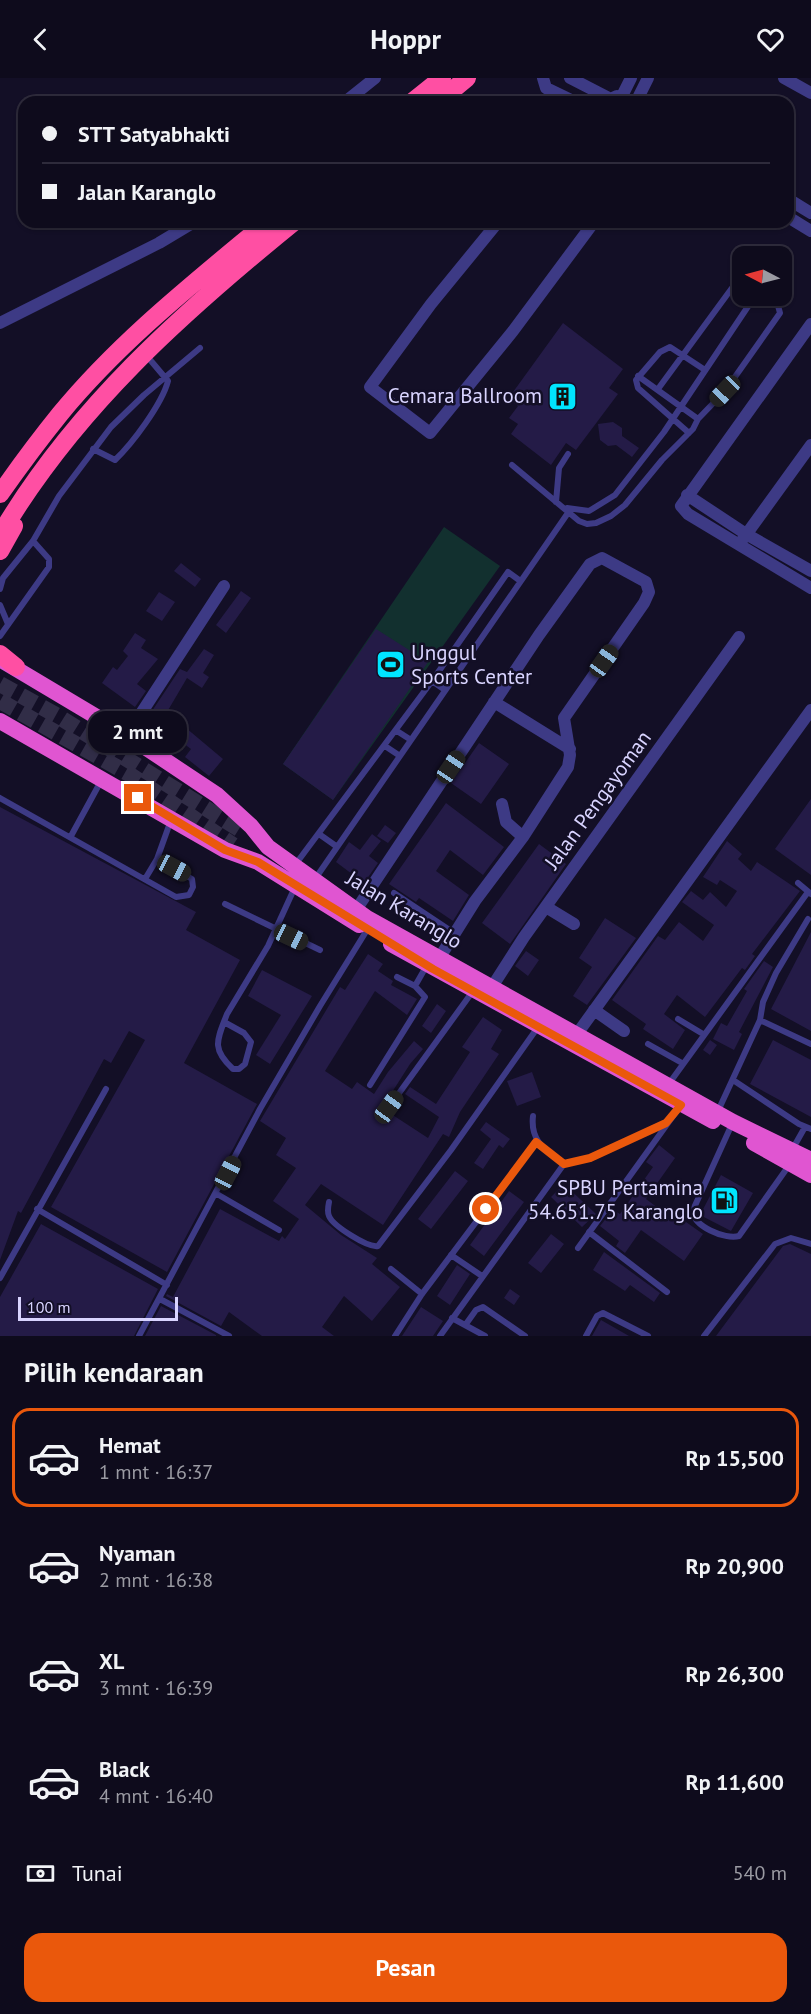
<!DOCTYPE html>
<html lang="id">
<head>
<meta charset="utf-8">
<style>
  body { margin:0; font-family:"PT Sans",sans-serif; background:#1c1929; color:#f1f3f6; height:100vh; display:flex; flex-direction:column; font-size:22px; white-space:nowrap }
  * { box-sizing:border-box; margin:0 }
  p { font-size:20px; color:#9b9ba3 }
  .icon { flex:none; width:33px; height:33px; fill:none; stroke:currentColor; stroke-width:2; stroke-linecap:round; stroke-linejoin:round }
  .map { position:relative; height:1258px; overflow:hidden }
  .drawer { display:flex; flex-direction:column; background:#0e0b1c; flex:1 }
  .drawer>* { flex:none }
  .top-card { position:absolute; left:18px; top:18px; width:776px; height:132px; border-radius:18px; box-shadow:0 2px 4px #0004,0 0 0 2px #2e2b3b; display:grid; align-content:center; height:132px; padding:0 24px; background:#0e0b1c }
  .needle { width:39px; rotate:276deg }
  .controls { position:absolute; left:732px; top:168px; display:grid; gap:12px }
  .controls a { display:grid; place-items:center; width:60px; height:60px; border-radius:12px; background:#0e0b1c; box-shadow:0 2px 4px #0004,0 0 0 2px #2e2b3b; font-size:30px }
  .scale { position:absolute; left:18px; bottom:15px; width:160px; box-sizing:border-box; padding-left:6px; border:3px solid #d9d4ff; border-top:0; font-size:16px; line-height:21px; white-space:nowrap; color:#d9d4ff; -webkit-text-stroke:4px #130f26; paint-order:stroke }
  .end { position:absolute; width:27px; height:27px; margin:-14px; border:8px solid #ea580c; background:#fff; box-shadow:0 0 0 3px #fff }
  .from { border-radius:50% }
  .bubble { position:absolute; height:42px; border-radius:18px; background:#0e0b1c; box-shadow:0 2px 4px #0004,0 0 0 2px #2e2b3b; font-size:20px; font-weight:600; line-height:42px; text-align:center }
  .car { position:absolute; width:18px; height:36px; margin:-18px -9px; border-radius:8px; box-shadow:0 0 4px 2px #0007; background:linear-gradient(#222 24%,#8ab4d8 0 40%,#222 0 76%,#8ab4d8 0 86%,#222 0) }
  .top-card b { display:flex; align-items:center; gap:21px; height:57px; font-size:22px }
  .top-card b+b { border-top:2px solid #2e2b3b }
  .top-card i { width:15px; height:15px; background:#f1f3f6 }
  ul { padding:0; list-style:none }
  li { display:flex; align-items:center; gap:18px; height:99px; margin:0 12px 9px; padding:0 12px; border:3px solid transparent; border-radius:18px }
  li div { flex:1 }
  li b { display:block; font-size:22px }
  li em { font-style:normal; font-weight:600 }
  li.on { border-color:#ea580c }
  li>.icon { width:54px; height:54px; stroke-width:1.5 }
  h2 { padding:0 24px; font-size:27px; line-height:72px }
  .pay { display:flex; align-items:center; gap:15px; height:66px; padding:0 24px; font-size:22px }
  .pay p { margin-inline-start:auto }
  .action { display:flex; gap:12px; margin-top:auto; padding:12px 24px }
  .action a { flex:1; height:69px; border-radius:18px; background:#ea580c; color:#fff; font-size:24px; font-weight:600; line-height:69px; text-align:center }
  header { display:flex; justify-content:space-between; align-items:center; height:78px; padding:0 24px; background:#0e0b1c; font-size:27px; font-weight:600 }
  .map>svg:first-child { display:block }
  .green { fill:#12302f }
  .building { fill:#241b47 }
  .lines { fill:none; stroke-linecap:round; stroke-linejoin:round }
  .trunk-tunnel { stroke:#312d47; stroke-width:16; stroke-dasharray:16 8; stroke-linecap:butt }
  .service { stroke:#3d3a85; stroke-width:6 }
  .minor { stroke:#3d3a85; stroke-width:12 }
  .trunk { stroke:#e055d1; stroke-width:16 }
  .motorway { stroke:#ff4fa3; stroke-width:18 }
  .route { stroke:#ea580c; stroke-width:8 }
  .labels { text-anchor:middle; stroke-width:5; stroke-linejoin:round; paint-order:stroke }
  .poi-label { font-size:21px; fill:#d9d4ff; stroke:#130f26; text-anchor:end }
  .street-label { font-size:21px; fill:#d9d4ff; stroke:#130f26 }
</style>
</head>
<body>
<header><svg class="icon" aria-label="back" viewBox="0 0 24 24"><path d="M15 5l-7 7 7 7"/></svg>Hoppr<svg class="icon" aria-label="heart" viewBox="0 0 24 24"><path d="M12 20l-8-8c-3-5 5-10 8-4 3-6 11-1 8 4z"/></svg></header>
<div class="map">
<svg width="811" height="1258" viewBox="0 0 811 1258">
  <rect width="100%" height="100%" fill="#130f26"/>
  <!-- green -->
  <path class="green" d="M 444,449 L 500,488 L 333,722 L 283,686 Z"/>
  <!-- building -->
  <path class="building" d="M 563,245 L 623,291 L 609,310 L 618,316 L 576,372 L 566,365 L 551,387 L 511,356 L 518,346 L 509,340 L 518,328 L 508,321 Z
    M 613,344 L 622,350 L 622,358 L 639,370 L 632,379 L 616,367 L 608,368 L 600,362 L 598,346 Z
    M 181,485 L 201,501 L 195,509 L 174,493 Z
    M 241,513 L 251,520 L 226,555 L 216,547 Z
    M 159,514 L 175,524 L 162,543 L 146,533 Z
    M 376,551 L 428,584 L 333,722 L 283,686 Z
    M 135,555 L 146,562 L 141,570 L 158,581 L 137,606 L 146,613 L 135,629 L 102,605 L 113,589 L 117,592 L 128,578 L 123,573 Z
    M 204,571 L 214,577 L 203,595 L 209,599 L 202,610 L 187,600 L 167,634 L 223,681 L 209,698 L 185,679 L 191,671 L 148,639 L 180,591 L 187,594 Z
    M 479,665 L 509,686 L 481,726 L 451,705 Z
    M 811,721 L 811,797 L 775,771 Z
    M 446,725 L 504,769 L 483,797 L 450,772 L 436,793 L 469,817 L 453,843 L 419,820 L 416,824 L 389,806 Z
    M 0,729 L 196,834 L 186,852 L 240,882 L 184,985 L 257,1026 L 167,1194 L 51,1129 L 145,962 L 129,953 L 111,985 L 104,981 L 21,1135 L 18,1133 L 0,1182 Z
    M 385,747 L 396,755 L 388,765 L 377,758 Z
    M 372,756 L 381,763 L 369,778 L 378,785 L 364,805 L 336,784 L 349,764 L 360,772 Z
    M 727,763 L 742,776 L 738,781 L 751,793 L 757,784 L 800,813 L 752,876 L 755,878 L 745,892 L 742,890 L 705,939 L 677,917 L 664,936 L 685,952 L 673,971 L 643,951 L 646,946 L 612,922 L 658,858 L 665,862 L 679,844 L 703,863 L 714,847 L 682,824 L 691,813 L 703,822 L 710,814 L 726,829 L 737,813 L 720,802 L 717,807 L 703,799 Z
    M 539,766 L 566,786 L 510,866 L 482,845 Z
    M 605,840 L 636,860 L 587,927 L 573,918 L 592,889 L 579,880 Z
    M 811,854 L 811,953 L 771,931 Z
    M 526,873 L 539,882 L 528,898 L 515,888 Z
    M 368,876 L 383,886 L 378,893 L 393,903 L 391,907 L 417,921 L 407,937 L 375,913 L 325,993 L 352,1011 L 357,1004 L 374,1016 L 388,994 L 414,963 L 423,971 L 410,986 L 382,1030 L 428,1060 L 439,1039 L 405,1016 L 410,1009 L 436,1026 L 470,974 L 462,969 L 483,939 L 502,952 L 491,971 L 499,976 L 460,1034 L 449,1059 L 443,1056 L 383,1147 L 321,1106 L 305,1127 L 341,1157 L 377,1180 L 372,1186 L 400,1209 L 372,1243 L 344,1218 L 322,1249 L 334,1258 L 262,1258 L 229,1234 L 221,1248 L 166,1218 L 167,1216 L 173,1219 L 220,1131 L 279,1163 L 282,1158 L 285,1161 L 299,1141 L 273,1123 L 296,1090 L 276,1077 L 286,1060 L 260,1043 L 340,909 L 345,912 Z
    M 764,883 L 773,889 L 739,954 L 742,956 L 734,972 L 713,961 L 721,945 L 727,948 L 747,913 L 744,911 Z
    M 262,892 L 312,918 L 270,986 L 256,977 L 281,937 L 248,918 Z
    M 437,926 L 446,933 L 431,955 L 422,948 Z
    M 710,962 L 717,967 L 710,977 L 703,972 Z
    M 773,962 L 811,982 L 811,1039 L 750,1006 Z
    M 532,994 L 541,1019 L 517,1028 L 507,1003 Z
    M 486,1044 L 510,1061 L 503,1070 L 499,1067 L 483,1091 L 474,1085 L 491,1061 L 480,1052 Z
    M 659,1067 L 675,1080 L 646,1121 L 666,1136 L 669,1132 L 703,1156 L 684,1183 L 641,1152 L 625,1175 L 616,1168 L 619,1163 L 600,1148 L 613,1132 L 620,1136 L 653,1089 L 646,1084 Z
    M 455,1093 L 468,1103 L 431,1151 L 418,1141 Z
    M 721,1097 L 753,1115 L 731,1153 L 700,1137 Z
    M 564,1106 L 596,1136 L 582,1149 L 551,1119 Z
    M 509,1113 L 524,1124 L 484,1178 L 470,1167 Z
    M 41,1146 L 158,1211 L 134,1258 L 0,1258 L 0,1219 Z
    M 551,1156 L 564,1166 L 541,1195 L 528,1185 Z
    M 790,1166 L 811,1176 L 811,1258 L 716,1258 L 783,1168 Z
    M 604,1174 L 660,1215 L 654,1224 L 630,1207 L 625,1213 L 593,1192 Z
    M 457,1187 L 470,1196 L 450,1227 L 437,1218 Z
    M 510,1211 L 520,1218 L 514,1227 L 504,1220 Z
    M 161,1228 L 216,1257 L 216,1258 L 145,1258 Z
    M 421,1229 L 443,1243 L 433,1258 L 402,1258 Z
    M 601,1242 L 629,1258 L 592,1258 Z"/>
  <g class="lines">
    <!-- trunk-tunnel -->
    <path class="trunk-tunnel" d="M 0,606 L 56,637 L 239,751
      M 0,623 L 129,696 L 233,767"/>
    <!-- service -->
    <path class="service" d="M 638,298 L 698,341
      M 658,311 L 732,210 L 742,207
      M 689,355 L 638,310 L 636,302 L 660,274 L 670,269 L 705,292
      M 93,371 L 115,382 C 132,366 162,326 168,303 L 146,277
      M 512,387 L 579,443 L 587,446 L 596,445 L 611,438 L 625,427 L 662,382 L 693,351 L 698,341 L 725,313 L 780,235 L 777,224 L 766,218
      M 556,424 L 559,390 L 568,376
      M 567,430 L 589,433 L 615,417 L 664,354 L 755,218
      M 0,511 L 3,500 L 33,463 L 59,418 L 111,349 L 144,317 L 200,270
      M 0,527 L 8,546
      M 0,558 L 49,489 L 49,481 L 33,463
      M 432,603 L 508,494 L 519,502
      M 397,653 L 411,662
      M 385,668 L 400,678
      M 0,720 L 176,819 L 189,817 L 193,809 L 192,801 L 157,781
      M 319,756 L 336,768
      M 71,758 L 101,703
      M 295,787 L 432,603 L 445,612
      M 145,801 L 157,781 L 171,742
      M 315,801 L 570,432
      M 798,805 L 811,816
      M 394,815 L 454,855
      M 225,826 L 320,872
      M 415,908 L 427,887
      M 678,941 L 703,956
      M 760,942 L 811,966
      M 224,944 L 244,955 L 251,964 L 245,986 L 239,991 L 233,991 C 211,971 217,962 227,936 L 268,868 L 295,809
      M 648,966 L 682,985
      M 733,1002 L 799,1046 L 811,1051
      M 370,1007 L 425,919 L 415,908 L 397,899
      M 668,1007 L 808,814
      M 389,1029 L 473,913
      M 718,1033 L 760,942 L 763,924 L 776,895 L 808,841
      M 533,1038 C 530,1064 546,1072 564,1086
      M 732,1046 L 693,1132 C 692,1148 725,1162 739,1158 L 790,1086
      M 792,1072 L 805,1049
      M 217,1116 L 279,1152
      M 329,1124 C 328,1129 327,1134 329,1138 C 333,1148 368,1170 378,1168 L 451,1072 L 538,949
      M 37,1131 L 167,1207
      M 589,1154 L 667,1214
      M 578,1170 L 681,1027
      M 451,1177 L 482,1198
      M 391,1191 L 422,1216
      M 0,1200 L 106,1011
      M 160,1221 L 229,1258
      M 452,1240 L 485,1258
      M 466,1246 L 476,1232 L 483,1229 L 525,1258
      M 139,1258 L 260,1031 L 320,928 L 367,852
      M 395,1258 L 422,1216 L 536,1064
      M 440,1258 L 564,1086 L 590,1080 L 666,1045
      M 586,1258 L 597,1238 L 603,1235 L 648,1258
      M 704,1258 L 775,1166 L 791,1160 L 811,1166"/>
    <!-- minor -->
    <path class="minor" d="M 543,0 L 546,10 L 575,24
      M 570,0 L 609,20
      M 784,0 L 811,15
      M 622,18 L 631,0
      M 345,24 L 375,0
      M 604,24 L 617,18 L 632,24
      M 636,24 L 648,0
      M 788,121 L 811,135
      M 788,139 L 811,153
      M 498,144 L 431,226 L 370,309 L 430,355 L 513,253 L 594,144
      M 0,245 L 159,165 L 194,144
      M 811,246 L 681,428 L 688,436 L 811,510
      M 687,417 L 746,456 L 811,493
      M 743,461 L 811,367
      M 494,624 L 570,671
      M 127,657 L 224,508
      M 502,726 L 506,744 L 523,759
      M 546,829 L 574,846
      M 356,832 L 539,557 L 590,486 L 602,480 L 646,504 L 649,514 L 644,525 L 564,640 L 570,677 L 568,689 L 523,759 L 475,823 L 435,887
      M 492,909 L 524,859 L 739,559
      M 594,932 L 624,953
      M 577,956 L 811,632"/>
    <!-- trunk -->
    <path class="trunk" d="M 3,583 L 127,657 L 217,717 L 251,748 L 268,769 L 367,840 L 733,1044 L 811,1082
      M 0,643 L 225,772 L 258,784 L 359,847
      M 391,866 L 713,1043
      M 754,1065 L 811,1097"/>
    <!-- motorway -->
    <path class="motorway" d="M 412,24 L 442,0
      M 438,24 L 467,0
      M 0,416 C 19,389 39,362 60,336 C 120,263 195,204 267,144
      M 0,457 C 74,331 182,235 294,144
      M 0,473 L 14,448
      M 0,576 L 16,589"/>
  </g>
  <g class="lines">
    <!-- route -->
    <path class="route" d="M 138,720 L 225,772 L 258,784 L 433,891 L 681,1027 L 666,1045 L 590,1080 L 564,1086 L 536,1064 L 486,1131"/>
  </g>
  <!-- icons -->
  <defs>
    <symbol id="building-square" viewBox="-11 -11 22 22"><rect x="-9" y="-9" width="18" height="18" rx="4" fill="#00e5ff" stroke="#130f26"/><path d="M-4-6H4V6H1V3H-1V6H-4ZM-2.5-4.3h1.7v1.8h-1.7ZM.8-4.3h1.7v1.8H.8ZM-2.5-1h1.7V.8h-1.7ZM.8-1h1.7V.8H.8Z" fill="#111"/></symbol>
    <symbol id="stadium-square" viewBox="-11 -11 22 22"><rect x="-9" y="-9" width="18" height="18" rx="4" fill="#00e5ff" stroke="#130f26"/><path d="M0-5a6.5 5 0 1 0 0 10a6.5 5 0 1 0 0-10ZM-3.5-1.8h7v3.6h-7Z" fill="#111"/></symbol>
    <symbol id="fuel-square" viewBox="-11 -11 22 22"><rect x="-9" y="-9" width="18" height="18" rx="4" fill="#00e5ff" stroke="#130f26"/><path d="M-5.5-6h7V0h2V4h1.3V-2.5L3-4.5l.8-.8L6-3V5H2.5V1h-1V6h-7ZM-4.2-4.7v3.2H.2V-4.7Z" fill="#111"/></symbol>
  </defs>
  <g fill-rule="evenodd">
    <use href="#building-square" x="546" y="302" width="33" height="33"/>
    <use href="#stadium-square" x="374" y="570" width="33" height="33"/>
    <use href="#fuel-square" x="708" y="1106" width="33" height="33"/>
  </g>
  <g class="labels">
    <!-- poi labels -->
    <g class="poi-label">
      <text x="542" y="325">Cemara Ballroom</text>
      <text x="411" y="582" text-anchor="start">Unggul<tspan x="411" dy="24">Sports Center</tspan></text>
      <text x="703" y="1117">SPBU Pertamina<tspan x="703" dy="24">54.651.75 Karanglo</tspan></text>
    </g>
    <!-- street labels -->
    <g class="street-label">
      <text transform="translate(598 722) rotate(-54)" y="7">Jalan Pengayoman</text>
      <text transform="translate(404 832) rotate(31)" y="7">Jalan Karanglo</text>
    </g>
  </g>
</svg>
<div class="controls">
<a><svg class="needle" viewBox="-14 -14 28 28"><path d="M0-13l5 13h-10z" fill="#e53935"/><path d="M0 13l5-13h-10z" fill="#9b9ba3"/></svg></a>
</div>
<div class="scale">100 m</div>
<i class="end from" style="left:486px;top:1131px"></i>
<i class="end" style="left:138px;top:720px"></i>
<div class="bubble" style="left:88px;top:633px;width:99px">2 mnt</div>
<i class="car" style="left:725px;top:313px;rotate:224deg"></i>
<i class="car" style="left:604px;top:583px;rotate:35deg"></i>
<i class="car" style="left:451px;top:689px;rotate:34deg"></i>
<i class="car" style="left:174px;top:790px;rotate:118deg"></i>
<i class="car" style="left:291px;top:859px;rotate:115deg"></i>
<i class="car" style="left:389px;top:1029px;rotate:36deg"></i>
<i class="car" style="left:228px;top:1095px;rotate:27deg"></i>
<div class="top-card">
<b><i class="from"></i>STT Satyabhakti</b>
<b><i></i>Jalan Karanglo</b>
</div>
</div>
<section class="drawer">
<h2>Pilih kendaraan</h2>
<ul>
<li class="on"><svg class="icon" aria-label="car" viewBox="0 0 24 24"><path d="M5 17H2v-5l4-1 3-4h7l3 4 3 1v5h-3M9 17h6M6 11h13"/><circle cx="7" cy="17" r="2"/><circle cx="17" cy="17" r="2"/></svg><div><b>Hemat</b><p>1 mnt · 16:37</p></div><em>Rp 15,500</em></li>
<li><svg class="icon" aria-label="car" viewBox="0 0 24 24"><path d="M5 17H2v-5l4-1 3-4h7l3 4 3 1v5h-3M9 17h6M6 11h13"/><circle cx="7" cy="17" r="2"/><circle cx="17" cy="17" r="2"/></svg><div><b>Nyaman</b><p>2 mnt · 16:38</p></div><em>Rp 20,900</em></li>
<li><svg class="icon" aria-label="car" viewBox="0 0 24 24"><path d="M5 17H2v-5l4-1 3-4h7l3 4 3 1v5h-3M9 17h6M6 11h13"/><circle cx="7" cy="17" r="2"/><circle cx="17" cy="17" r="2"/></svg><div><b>XL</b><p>3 mnt · 16:39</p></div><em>Rp 26,300</em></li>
<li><svg class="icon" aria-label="car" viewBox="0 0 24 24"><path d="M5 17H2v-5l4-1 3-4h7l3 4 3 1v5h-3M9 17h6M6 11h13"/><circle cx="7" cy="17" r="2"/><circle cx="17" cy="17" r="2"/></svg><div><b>Black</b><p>4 mnt · 16:40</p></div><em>Rp 11,600</em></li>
</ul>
<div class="pay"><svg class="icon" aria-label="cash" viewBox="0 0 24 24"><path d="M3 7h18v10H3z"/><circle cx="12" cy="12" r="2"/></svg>Tunai<p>540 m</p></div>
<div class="action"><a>Pesan</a></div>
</section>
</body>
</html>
